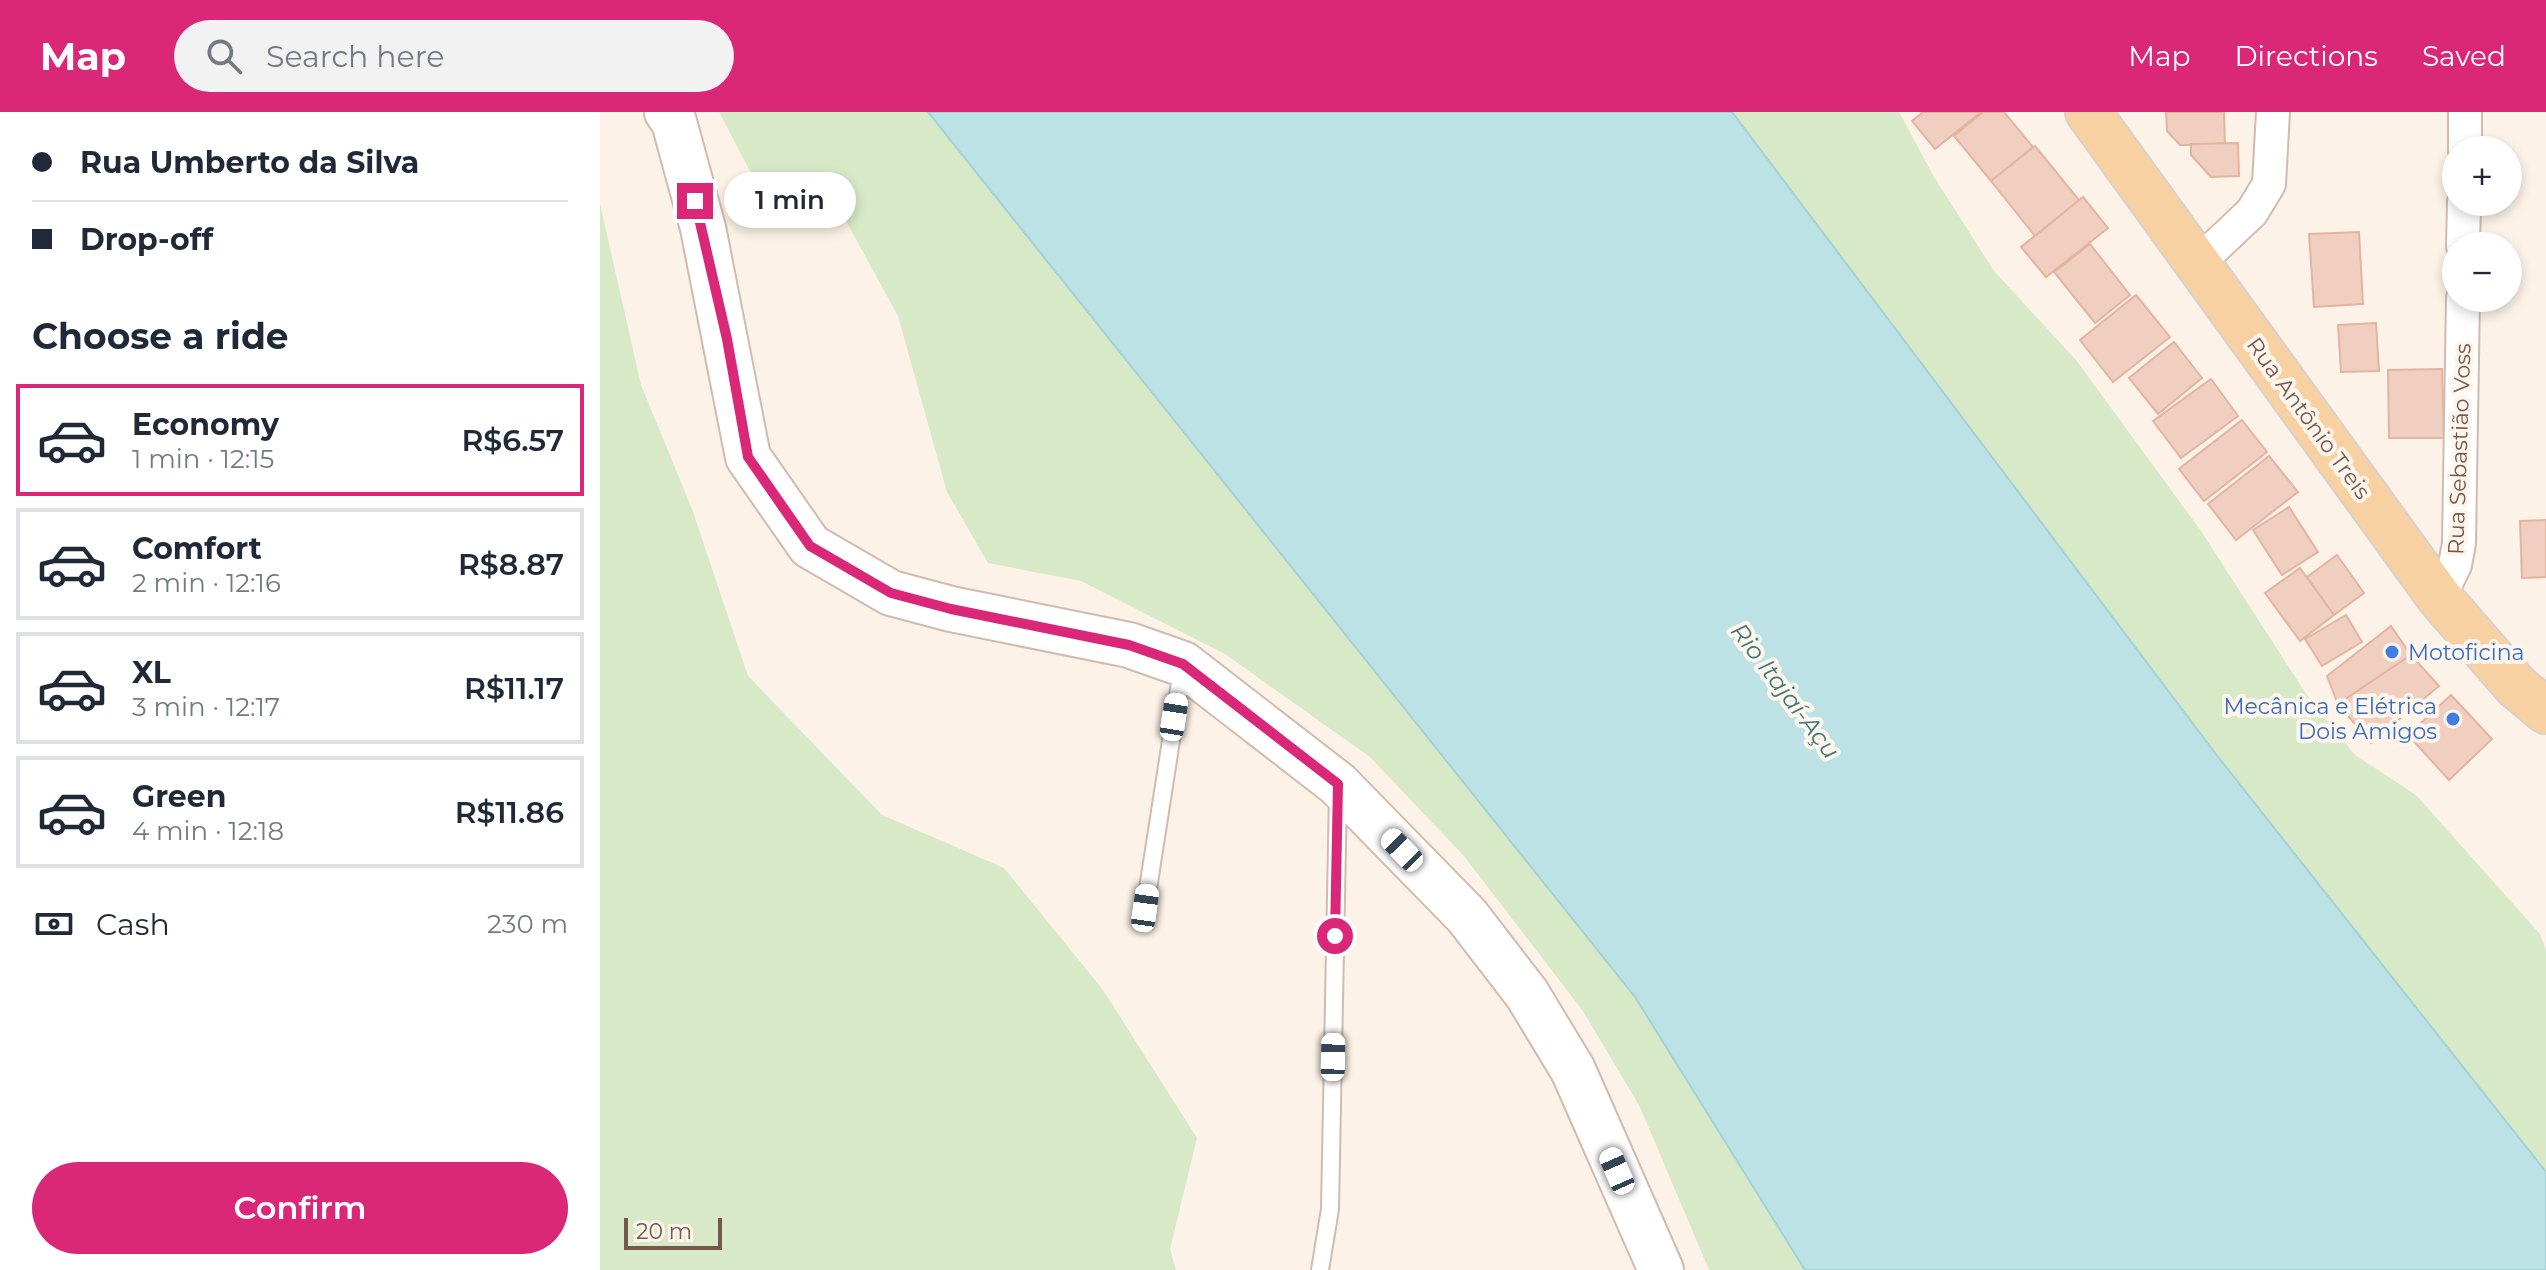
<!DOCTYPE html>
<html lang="en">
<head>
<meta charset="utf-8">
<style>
  body { margin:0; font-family:Montserrat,sans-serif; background:#f2f2f3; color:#1f2937; height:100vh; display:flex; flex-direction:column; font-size:30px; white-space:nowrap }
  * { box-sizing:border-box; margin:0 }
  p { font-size:26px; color:#747a83 }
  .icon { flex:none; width:44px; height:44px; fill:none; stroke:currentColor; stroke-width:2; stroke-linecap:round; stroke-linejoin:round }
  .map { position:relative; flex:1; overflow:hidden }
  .drawer { display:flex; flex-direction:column; background:#fff; width:600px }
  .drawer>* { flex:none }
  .guide { display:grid; align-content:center; height:176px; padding:0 32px; background:#fff }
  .buttons { position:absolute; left:1842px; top:24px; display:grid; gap:16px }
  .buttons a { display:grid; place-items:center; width:80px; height:80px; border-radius:50%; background:#fff; box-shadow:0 4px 12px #0003; font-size:40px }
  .scale { position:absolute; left:24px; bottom:20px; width:98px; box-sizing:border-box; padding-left:8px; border:4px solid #75574c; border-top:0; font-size:22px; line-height:28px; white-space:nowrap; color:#75574c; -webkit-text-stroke:6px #fef6ed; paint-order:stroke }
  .end { position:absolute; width:36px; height:36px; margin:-18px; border:10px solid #db2777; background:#fff; box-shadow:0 0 0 4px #fff }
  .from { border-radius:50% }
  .bubble { position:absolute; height:56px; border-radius:28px; background:#fff; box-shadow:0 4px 12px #0003; font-size:26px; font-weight:600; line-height:56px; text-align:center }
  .car { position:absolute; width:24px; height:48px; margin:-24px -12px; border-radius:10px; box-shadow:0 0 6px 2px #0007; background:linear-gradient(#fff 24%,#345 0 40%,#fff 0 76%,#345 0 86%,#fff 0) }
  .guide b { display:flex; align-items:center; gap:28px; height:76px; font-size:30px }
  .guide b+b { border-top:2px solid #e0e1e3 }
  .guide i { width:20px; height:20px; background:#1f2937 }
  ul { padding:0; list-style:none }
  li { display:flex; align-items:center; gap:24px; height:112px; margin:0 16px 12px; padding:0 16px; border:4px solid #e0e1e3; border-radius:0px }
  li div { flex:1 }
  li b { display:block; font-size:30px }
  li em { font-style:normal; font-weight:600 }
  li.active { border-color:#db2777 }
  li>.icon { width:72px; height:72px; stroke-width:1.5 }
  h2 { padding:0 32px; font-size:36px; line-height:96px }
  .pay { display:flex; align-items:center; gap:20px; height:88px; padding:0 32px; font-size:30px }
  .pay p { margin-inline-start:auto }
  .button { display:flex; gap:16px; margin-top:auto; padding:16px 32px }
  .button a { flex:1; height:92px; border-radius:48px; background:#db2777; color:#fff; font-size:32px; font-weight:600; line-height:92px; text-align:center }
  header { display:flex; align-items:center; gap:48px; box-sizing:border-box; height:112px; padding:0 40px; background:#db2777; color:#fff }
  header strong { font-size:38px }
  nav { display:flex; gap:44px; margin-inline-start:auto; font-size:28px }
  .search { width:560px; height:72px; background:#f2f2f3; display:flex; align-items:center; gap:20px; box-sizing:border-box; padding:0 28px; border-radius:44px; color:#747a83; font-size:30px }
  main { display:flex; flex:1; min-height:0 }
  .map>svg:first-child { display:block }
  .green { fill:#d7e9c6 }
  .water { fill:#bce2e5; stroke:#a3d2d6; stroke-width:2 }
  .building { fill:#f0cfc0; stroke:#e2b4a1; stroke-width:2 }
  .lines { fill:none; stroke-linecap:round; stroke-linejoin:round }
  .service-casing { stroke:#cfbbb0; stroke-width:20 }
  .minor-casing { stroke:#cfbbb0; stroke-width:36 }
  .secondary-casing { stroke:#d2bbae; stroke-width:48 }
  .primary-casing { stroke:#d8d0cd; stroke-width:48 }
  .service { stroke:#fff; stroke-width:16 }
  .minor { stroke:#fff; stroke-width:32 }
  .secondary { stroke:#fff; stroke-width:44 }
  .primary { stroke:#f8d1a2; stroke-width:44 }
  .route { stroke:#db2777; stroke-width:10 }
  .shop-dot { fill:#3f7fe0; stroke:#fef6ed; stroke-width:3 }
  .labels { text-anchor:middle; stroke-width:8; stroke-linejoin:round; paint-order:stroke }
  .street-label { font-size:22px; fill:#75574c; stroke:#fef6ed }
  .shop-label { font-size:22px; fill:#366cbe; stroke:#fef6ed; text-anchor:start }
  .water-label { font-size:24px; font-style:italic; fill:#407579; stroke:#fef6ed }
</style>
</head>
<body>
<header>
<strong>Map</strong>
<div class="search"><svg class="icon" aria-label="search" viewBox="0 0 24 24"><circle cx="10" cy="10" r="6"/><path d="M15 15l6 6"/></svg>Search here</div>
<nav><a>Map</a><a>Directions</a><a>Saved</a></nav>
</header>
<main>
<section class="drawer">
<div class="guide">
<b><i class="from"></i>Rua Umberto da Silva</b>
<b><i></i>Drop-off</b>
</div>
<h2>Choose a ride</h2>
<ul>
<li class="active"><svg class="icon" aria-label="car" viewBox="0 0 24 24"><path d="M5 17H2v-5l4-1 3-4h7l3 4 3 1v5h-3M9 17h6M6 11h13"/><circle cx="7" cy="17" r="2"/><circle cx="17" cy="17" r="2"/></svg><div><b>Economy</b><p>1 min · 12:15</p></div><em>R$6.57</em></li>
<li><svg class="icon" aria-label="car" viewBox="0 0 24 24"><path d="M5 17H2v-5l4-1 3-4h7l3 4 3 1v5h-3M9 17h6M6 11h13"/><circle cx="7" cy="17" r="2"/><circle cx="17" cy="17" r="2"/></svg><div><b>Comfort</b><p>2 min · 12:16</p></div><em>R$8.87</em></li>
<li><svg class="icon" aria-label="car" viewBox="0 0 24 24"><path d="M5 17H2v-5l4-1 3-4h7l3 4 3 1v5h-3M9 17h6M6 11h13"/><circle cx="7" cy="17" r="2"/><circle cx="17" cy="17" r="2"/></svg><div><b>XL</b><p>3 min · 12:17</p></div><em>R$11.17</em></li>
<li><svg class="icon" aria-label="car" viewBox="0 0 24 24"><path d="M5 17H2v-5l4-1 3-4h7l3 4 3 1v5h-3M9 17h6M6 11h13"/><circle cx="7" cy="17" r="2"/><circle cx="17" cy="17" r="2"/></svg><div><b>Green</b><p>4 min · 12:18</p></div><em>R$11.86</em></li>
</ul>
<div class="pay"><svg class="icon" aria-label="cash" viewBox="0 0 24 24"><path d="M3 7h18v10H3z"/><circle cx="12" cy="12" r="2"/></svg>Cash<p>230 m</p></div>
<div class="button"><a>Confirm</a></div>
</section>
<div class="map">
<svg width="1946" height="1158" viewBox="0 0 1946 1158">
  <rect width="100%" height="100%" fill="#fcf2e7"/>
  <!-- green -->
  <path class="green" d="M 119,0 L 328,0 L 1035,885 L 1205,1158 L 1109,1158 L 1040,995 L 983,899 L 864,744 L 770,645 L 625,542 L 481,469 L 388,451 L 347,380 L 298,204 L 245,107 L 160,78 Z
    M 1132,0 L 1299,0 L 1334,65 L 1394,159 L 1476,248 L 1601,419 L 1710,588 L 1755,643 L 1816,683 L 1940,822 L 1946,838 L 1946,1060 L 1615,641 Z
    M 0,92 L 41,273 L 92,397 L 148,564 L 282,703 L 404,756 L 503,878 L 597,1026 L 570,1137 L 576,1158 L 0,1158 Z"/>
  <!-- water -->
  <path class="water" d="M 328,0 L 1132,0 L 1615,641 L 1946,1060 L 1946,1158 L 1205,1158 L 1035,885 Z"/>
  <!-- building -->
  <path class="building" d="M 1323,0 L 1381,0 L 1335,37 L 1312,9 Z
    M 1383,0 L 1404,0 L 1433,35 L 1391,69 L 1354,24 Z
    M 1566,0 L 1624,0 L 1625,31 L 1580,33 L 1567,19 Z
    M 1638,31 L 1639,64 L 1611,65 L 1591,43 L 1591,32 Z
    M 1435,34 L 1479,88 L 1435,124 L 1391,69 Z
    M 1483,85 L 1508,116 L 1446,165 L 1421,135 Z
    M 1759,120 L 1763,192 L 1714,195 L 1709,122 Z
    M 1490,132 L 1530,183 L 1495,211 L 1454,160 Z
    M 1536,183 L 1570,225 L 1513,270 L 1480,228 Z
    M 1776,211 L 1779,259 L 1741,260 L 1738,213 Z
    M 1574,230 L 1602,266 L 1558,302 L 1529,266 Z
    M 1842,257 L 1844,326 L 1789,326 L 1788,258 Z
    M 1611,267 L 1638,304 L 1581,346 L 1553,309 Z
    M 1642,308 L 1667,340 L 1604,389 L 1579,357 Z
    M 1669,344 L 1698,380 L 1636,428 L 1608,392 Z
    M 1689,395 L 1718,440 L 1682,463 L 1653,418 Z
    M 1946,408 L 1946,465 L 1922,466 L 1920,409 Z
    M 1737,443 L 1764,481 L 1734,503 L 1707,465 Z
    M 1700,456 L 1734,503 L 1700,529 L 1665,481 Z
    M 1746,503 L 1762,530 L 1722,554 L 1705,527 Z
    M 1791,514 L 1811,543 L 1738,592 L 1727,564 Z
    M 1811,543 L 1839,574 L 1771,631 L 1738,592 Z
    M 1851,583 L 1892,627 L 1849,668 L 1808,623 Z"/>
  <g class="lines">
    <defs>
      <path id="service" d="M 545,796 L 582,558
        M 720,1158 L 730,1097 L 738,681"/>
      <path id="minor" d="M 1865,38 L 1865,0
        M 1863,134 L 1864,90
        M 1597,152 L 1652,100 L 1669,72 L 1673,0
        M 1839,485 L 1855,453 L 1859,431 L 1863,186"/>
      <path id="secondary" d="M 67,0 L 74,10 L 103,116 L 148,345 L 210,434 L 291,481 L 351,497 L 529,533 L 583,552 L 738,672 L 867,804 L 927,882 L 973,958 L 1061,1158"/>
      <path id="primary" d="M 1488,0 L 1839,485 L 1916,574 L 1946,599"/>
    </defs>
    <!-- service casing -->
    <use href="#service" class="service-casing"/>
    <!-- minor casing -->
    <use href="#minor" class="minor-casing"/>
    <!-- secondary casing -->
    <use href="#secondary" class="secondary-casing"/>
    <!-- primary casing -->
    <use href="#primary" class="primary-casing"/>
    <!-- service -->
    <use href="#service" class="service"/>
    <!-- minor -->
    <use href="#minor" class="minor"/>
    <!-- secondary -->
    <use href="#secondary" class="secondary"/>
    <!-- primary -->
    <use href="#primary" class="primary"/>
  </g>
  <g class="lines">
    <!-- route -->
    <path class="route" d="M 95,89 L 127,227 L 148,345 L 210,434 L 291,481 L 351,497 L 529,533 L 583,552 L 738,672 L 735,824"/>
  </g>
  <!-- markers -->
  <g class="shop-dot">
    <circle cx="1792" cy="540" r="8"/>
    <circle cx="1853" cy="607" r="8"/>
  </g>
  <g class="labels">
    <!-- street labels -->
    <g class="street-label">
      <text transform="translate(1709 306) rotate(54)" y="8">Rua Antônio Treis</text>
      <text transform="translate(1859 337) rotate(-88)" y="8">Rua Sebastião Voss</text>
    </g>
    <!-- shop labels -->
    <g class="shop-label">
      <text x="1808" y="548">Motoficina</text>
      <text x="1837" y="602" text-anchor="end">Mecânica e Elétrica<tspan x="1837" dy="25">Dois Amigos</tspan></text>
    </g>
    <!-- water labels -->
    <g class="water-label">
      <text transform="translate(1185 579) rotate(53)" y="8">Rio Itajaí-Açu</text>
    </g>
  </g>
</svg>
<div class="buttons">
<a>+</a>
<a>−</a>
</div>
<div class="scale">20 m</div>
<i class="end from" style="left:735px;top:824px"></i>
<i class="end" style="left:95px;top:89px"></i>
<div class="bubble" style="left:124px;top:60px;width:132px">1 min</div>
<i class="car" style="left:574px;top:605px;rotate:9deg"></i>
<i class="car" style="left:802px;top:738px;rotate:316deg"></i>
<i class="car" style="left:545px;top:796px;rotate:8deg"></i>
<i class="car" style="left:733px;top:945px;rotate:1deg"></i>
<i class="car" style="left:1017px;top:1059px;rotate:336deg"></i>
</div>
</main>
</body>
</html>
